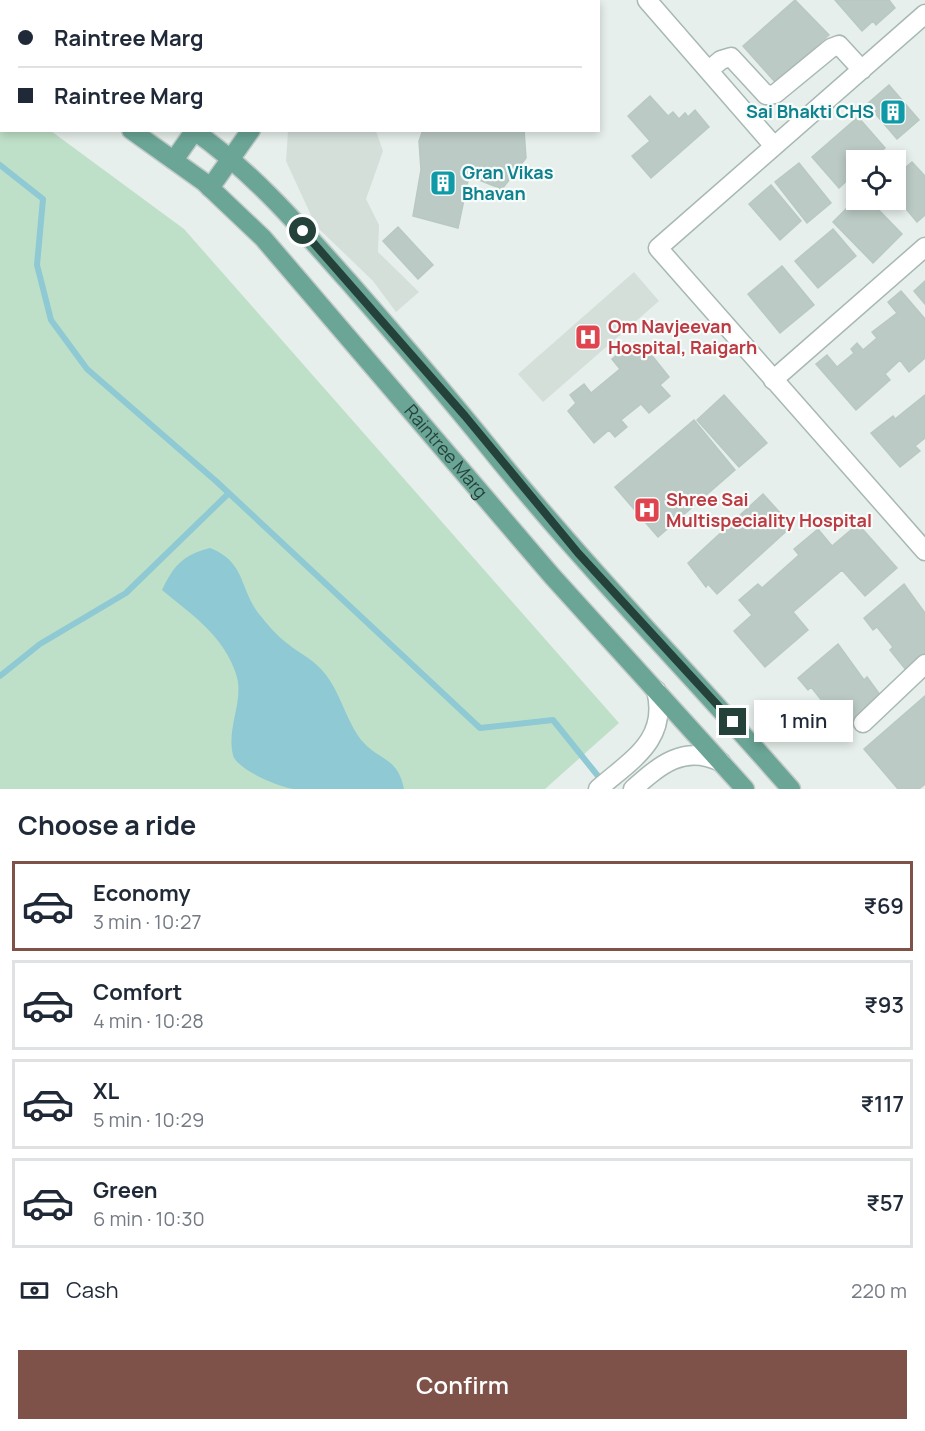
<!DOCTYPE html>
<html lang="en">
<head>
<meta charset="utf-8">
<style>
  body { margin:0; font-family:Manrope,sans-serif; background:#f6f6f7; color:#1f2937; height:100vh; display:flex; flex-direction:column; font-size:22px; white-space:nowrap }
  * { box-sizing:border-box; margin:0 }
  p { font-size:20px; color:#747a83 }
  .icon { flex:none; width:33px; height:33px; fill:none; stroke:currentColor; stroke-width:2; stroke-linecap:round; stroke-linejoin:round }
  .map { position:relative; height:789px; overflow:hidden }
  .drawer { display:flex; flex-direction:column; background:#fff; flex:1 }
  .drawer>* { flex:none }
  .guide { position:absolute; left:0px; top:0px; width:600px; height:132px; box-shadow:0 3px 9px #0003; display:grid; align-content:center; height:132px; padding:0 18px; background:#fff }
  .controls { position:absolute; left:846px; top:150px; display:grid; gap:12px }
  .controls a { display:grid; place-items:center; width:60px; height:60px; border-radius:0px; background:#fff; box-shadow:0 3px 9px #0003; font-size:30px }
  .end { position:absolute; width:27px; height:27px; margin:-14px; border:8px solid #24423a; background:#fff; box-shadow:0 0 0 3px #fff }
  .from { border-radius:50% }
  .bubble { position:absolute; height:42px; border-radius:0px; background:#fff; box-shadow:0 3px 9px #0003; font-size:20px; font-weight:600; line-height:42px; text-align:center }
  .guide b { display:flex; align-items:center; gap:21px; height:57px; font-size:22px }
  .guide b+b { border-top:2px solid #e0e1e3 }
  .guide i { width:15px; height:15px; background:#1f2937 }
  ul { padding:0; list-style:none }
  li { display:flex; align-items:center; gap:18px; height:90px; margin:0 12px 9px; padding:0 6px; border:3px solid #e0e1e3; border-radius:0px }
  li div { flex:1 }
  li b { display:block; font-size:22px }
  li em { font-style:normal; font-weight:600 }
  li.on { border-color:#7f5249 }
  li>.icon { width:54px; height:54px; stroke-width:1.5 }
  h2 { padding:0 18px; font-size:27px; line-height:72px }
  .pay { display:flex; align-items:center; gap:15px; height:66px; padding:0 18px; font-size:22px }
  .pay p { margin-inline-start:auto }
  .button { display:flex; gap:12px; margin-top:auto; padding:12px 18px }
  .button a { flex:1; height:69px; border-radius:0px; background:#7f5249; color:#fff; font-size:24px; font-weight:600; line-height:69px; text-align:center }
  .map>svg:first-child { display:block }
  .built { fill:#d4dfda }
  .green { fill:#bfe0c8 }
  .water { fill:#8ec9d4 }
  .lines { fill:none; stroke-linecap:round; stroke-linejoin:round }
  .stream { stroke:#8ec9d4; stroke-width:6 }
  .building { fill:#bbcac4; stroke:#b8c9c2; stroke-width:1.5 }
  .minor-casing { stroke:#a8b8b2; stroke-width:21 }
  .major-casing { stroke:#c2cac8; stroke-width:21 }
  .minor { stroke:#fff; stroke-width:18 }
  .major { stroke:#6aa596; stroke-width:18 }
  .route { stroke:#24423a; stroke-width:8 }
  .labels { text-anchor:middle; stroke-width:4.5; stroke-linejoin:round; paint-order:stroke }
  .culture-label { font-size:18px; font-weight:bold; fill:#0d838f; stroke:#f7fbf9; text-anchor:end }
  .health-label { font-size:18px; font-weight:bold; fill:#be3a42; stroke:#f7fbf9; text-anchor:start }
  .street-label { font-size:18px; fill:#24423a; stroke:#f7fbf9 }
</style>
</head>
<body>
<div class="map">
<svg width="925" height="789" viewBox="0 0 925 789">
  <rect width="100%" height="100%" fill="#e6efeb"/>
  <!-- built -->
  <path class="built" d="M 288,131 L 376,131 L 383,151 L 366,199 L 379,225 L 378,252 L 419,292 L 396,312 L 373,281 L 316,226 L 286,161 Z
    M 634,272 L 659,301 L 543,402 L 518,374 Z"/>
  <!-- green -->
  <path class="green" d="M 0,93 L 2,130 L 51,131 L 184,229 L 619,723 L 545,789 L 0,789 Z"/>
  <!-- water -->
  <path class="water" d="M 210,548 C 246,562 239,588 259,614 C 267,624 278,637 288,644 C 302,655 315,660 326,675 C 341,694 348,726 364,743 C 381,761 398,758 404,789 C 368,789 330,789 294,789 C 280,788 236,769 233,755 C 226,727 245,700 236,674 C 224,636 191,614 162,590 C 174,565 183,555 210,548 Z"/>
  <g class="lines">
    <!-- stream -->
    <path class="stream" d="M 0,165 L 43,199 L 37,265 L 51,320 L 87,369 L 217,482 L 480,728 L 553,720 L 602,781
      M 0,676 L 40,644 L 126,593 L 229,493"/>
  </g>
  <!-- building -->
  <path class="building" d="M 795,0 L 829,35 L 775,82 L 743,46 Z
    M 835,0 L 889,0 L 895,8 L 876,25 L 873,21 L 862,31 Z
    M 889,85 L 919,120 L 897,139 L 867,104 Z
    M 650,96 L 668,116 L 673,112 L 679,119 L 685,113 L 688,117 L 695,110 L 709,127 L 651,178 L 632,156 L 650,141 L 628,116 Z
    M 858,117 L 885,148 L 870,160 L 856,160 L 856,172 L 839,188 L 812,157 Z
    M 423,130 L 524,130 L 526,158 L 502,189 L 469,176 L 458,228 L 413,216 L 421,170 L 419,141 Z
    M 912,162 L 925,176 L 925,215 L 917,222 L 896,197 L 896,176 Z
    M 799,163 L 831,203 L 807,223 L 775,182 Z
    M 771,185 L 801,221 L 780,240 L 749,204 Z
    M 856,199 L 869,200 L 902,234 L 873,263 L 833,222 Z
    M 398,227 L 433,265 L 418,279 L 383,241 Z
    M 833,229 L 856,256 L 818,288 L 795,261 Z
    M 782,266 L 814,305 L 780,333 L 748,294 Z
    M 925,281 L 925,304 L 914,291 Z
    M 901,291 L 925,319 L 925,358 L 909,372 L 900,360 L 885,374 L 890,380 L 856,410 L 816,364 L 827,355 L 837,367 L 854,353 L 851,349 L 857,343 L 863,350 L 877,338 L 872,332 L 897,313 L 888,302 Z
    M 628,346 L 637,356 L 646,348 L 669,377 L 660,385 L 670,396 L 649,413 L 641,404 L 621,420 L 627,427 L 615,437 L 609,430 L 594,443 L 568,411 L 576,403 L 570,395 L 584,384 L 591,393 L 620,369 L 612,359 Z
    M 724,395 L 767,443 L 739,467 L 697,420 Z
    M 925,395 L 925,438 L 915,446 L 920,451 L 900,467 L 871,433 L 893,416 L 895,419 Z
    M 694,420 L 735,470 L 658,537 L 615,487 Z
    M 763,494 L 792,526 L 717,594 L 708,584 L 706,587 L 688,563 Z
    M 858,524 L 897,568 L 865,596 L 842,570 L 793,612 L 808,630 L 765,667 L 734,631 L 752,615 L 739,600 L 758,584 L 762,588 L 799,555 L 794,549 L 818,529 L 832,546 Z
    M 904,584 L 925,613 L 925,654 L 906,670 L 890,650 L 893,647 L 877,627 L 873,630 L 864,618 Z
    M 838,644 L 864,680 L 867,677 L 881,696 L 840,729 L 824,709 L 827,707 L 811,687 L 808,690 L 798,678 Z
    M 925,696 L 925,784 L 919,789 L 898,789 L 864,749 Z"/>
  <g class="lines">
    <defs>
      <path id="minor" d="M 647,0 L 774,146
        M 925,14 L 658,248 L 925,551
        M 709,70 L 721,60 L 731,57 L 766,95 L 775,94 L 831,48 L 839,45 L 862,70
        M 773,380 L 925,247
        M 863,723 L 925,664
        M 598,789 C 631,760 669,740 656,690
        M 633,789 C 660,765 684,744 721,762"/>
      <g id="major">
        <path d="M 15,0 L 17,2"/>
        <path d="M 262,2 L 263,0"/>
        <path d="M 313,2 L 313,0"/>
        <path d="M 0,33 L 2,34"/>
        <path id="s1" d="M 131,130 L 204,182 L 263,238 L 552,576 L 745,789"/>
        <path d="M 193,130 C 253,172 300,227 348,281 C 397,337 445,393 491,450 C 586,568 692,675 791,789"/>
        <path d="M 174,160 L 195,130"/>
        <path d="M 210,188 L 251,130"/>
      </g>
    </defs>
    <!-- minor casing -->
    <use href="#minor" class="minor-casing"/>
    <!-- major casing -->
    <use href="#major" class="major-casing"/>
    <!-- minor -->
    <use href="#minor" class="minor"/>
    <!-- major -->
    <use href="#major" class="major"/>
  </g>
  <g class="lines">
    <!-- route -->
    <path class="route" d="M 303,231 L 465,416 L 578,553 L 733,722"/>
  </g>
  <!-- icons -->
  <defs>
    <symbol id="building-square" viewBox="-11 -11 22 22"><rect x="-9" y="-9" width="18" height="18" rx="4" fill="#0f9aa8" stroke="#f7fbf9"/><path d="M-4-6H4V6H1V3H-1V6H-4ZM-2.5-4.3h1.7v1.8h-1.7ZM.8-4.3h1.7v1.8H.8ZM-2.5-1h1.7V.8h-1.7ZM.8-1h1.7V.8H.8Z" fill="#fff"/></symbol>
    <symbol id="hospital-square" viewBox="-11 -11 22 22"><rect x="-9" y="-9" width="18" height="18" rx="4" fill="#e0444e" stroke="#f7fbf9"/><path d="M-5-5h3v3.5h4V-5h3V5h-3V1.5h-4V5h-3Z" fill="#fff"/></symbol>
  </defs>
  <g fill-rule="evenodd">
    <use href="#building-square" x="878" y="97" width="30" height="30"/>
    <use href="#building-square" x="428" y="168" width="30" height="30"/>
    <use href="#hospital-square" x="573" y="322" width="30" height="30"/>
    <use href="#hospital-square" x="632" y="495" width="30" height="30"/>
  </g>
  <g class="labels">
    <!-- culture labels -->
    <g class="culture-label">
      <text x="874" y="118">Sai Bhakti CHS</text>
      <text x="462" y="179" text-anchor="start">Gran Vikas<tspan x="462" dy="21">Bhavan</tspan></text>
    </g>
    <!-- health labels -->
    <g class="health-label">
      <text x="608" y="333">Om Navjeevan<tspan x="608" dy="21">Hospital, Raigarh</tspan></text>
      <text x="666" y="506">Shree Sai<tspan x="666" dy="21">Multispeciality Hospital</tspan></text>
    </g>
    <!-- street labels -->
    <g class="street-label">
      <text dy="6" stroke="none"><textPath href="#s1" startOffset="452">Raintree Marg</textPath></text>
    </g>
  </g>
</svg>
<div class="controls">
<a><svg class="icon" aria-label="locate" viewBox="0 0 24 24"><circle cx="12" cy="12" r="6"/><path d="M12 2v4M12 18v4M2 12h4M18 12h4"/></svg></a>
</div>
<i class="end from" style="left:303px;top:231px"></i>
<i class="end" style="left:733px;top:722px"></i>
<div class="bubble" style="left:754px;top:700px;width:99px">1 min</div>
<div class="guide">
<b><i class="from"></i>Raintree Marg</b>
<b><i></i>Raintree Marg</b>
</div>
</div>
<section class="drawer">
<h2>Choose a ride</h2>
<ul>
<li class="on"><svg class="icon" aria-label="car" viewBox="0 0 24 24"><path d="M5 17H2v-5l4-1 3-4h7l3 4 3 1v5h-3M9 17h6M6 11h13"/><circle cx="7" cy="17" r="2"/><circle cx="17" cy="17" r="2"/></svg><div><b>Economy</b><p>3 min · 10:27</p></div><em>₹69</em></li>
<li><svg class="icon" aria-label="car" viewBox="0 0 24 24"><path d="M5 17H2v-5l4-1 3-4h7l3 4 3 1v5h-3M9 17h6M6 11h13"/><circle cx="7" cy="17" r="2"/><circle cx="17" cy="17" r="2"/></svg><div><b>Comfort</b><p>4 min · 10:28</p></div><em>₹93</em></li>
<li><svg class="icon" aria-label="car" viewBox="0 0 24 24"><path d="M5 17H2v-5l4-1 3-4h7l3 4 3 1v5h-3M9 17h6M6 11h13"/><circle cx="7" cy="17" r="2"/><circle cx="17" cy="17" r="2"/></svg><div><b>XL</b><p>5 min · 10:29</p></div><em>₹117</em></li>
<li><svg class="icon" aria-label="car" viewBox="0 0 24 24"><path d="M5 17H2v-5l4-1 3-4h7l3 4 3 1v5h-3M9 17h6M6 11h13"/><circle cx="7" cy="17" r="2"/><circle cx="17" cy="17" r="2"/></svg><div><b>Green</b><p>6 min · 10:30</p></div><em>₹57</em></li>
</ul>
<div class="pay"><svg class="icon" aria-label="cash" viewBox="0 0 24 24"><path d="M3 7h18v10H3z"/><circle cx="12" cy="12" r="2"/></svg>Cash<p>220 m</p></div>
<div class="button"><a>Confirm</a></div>
</section>
</body>
</html>
